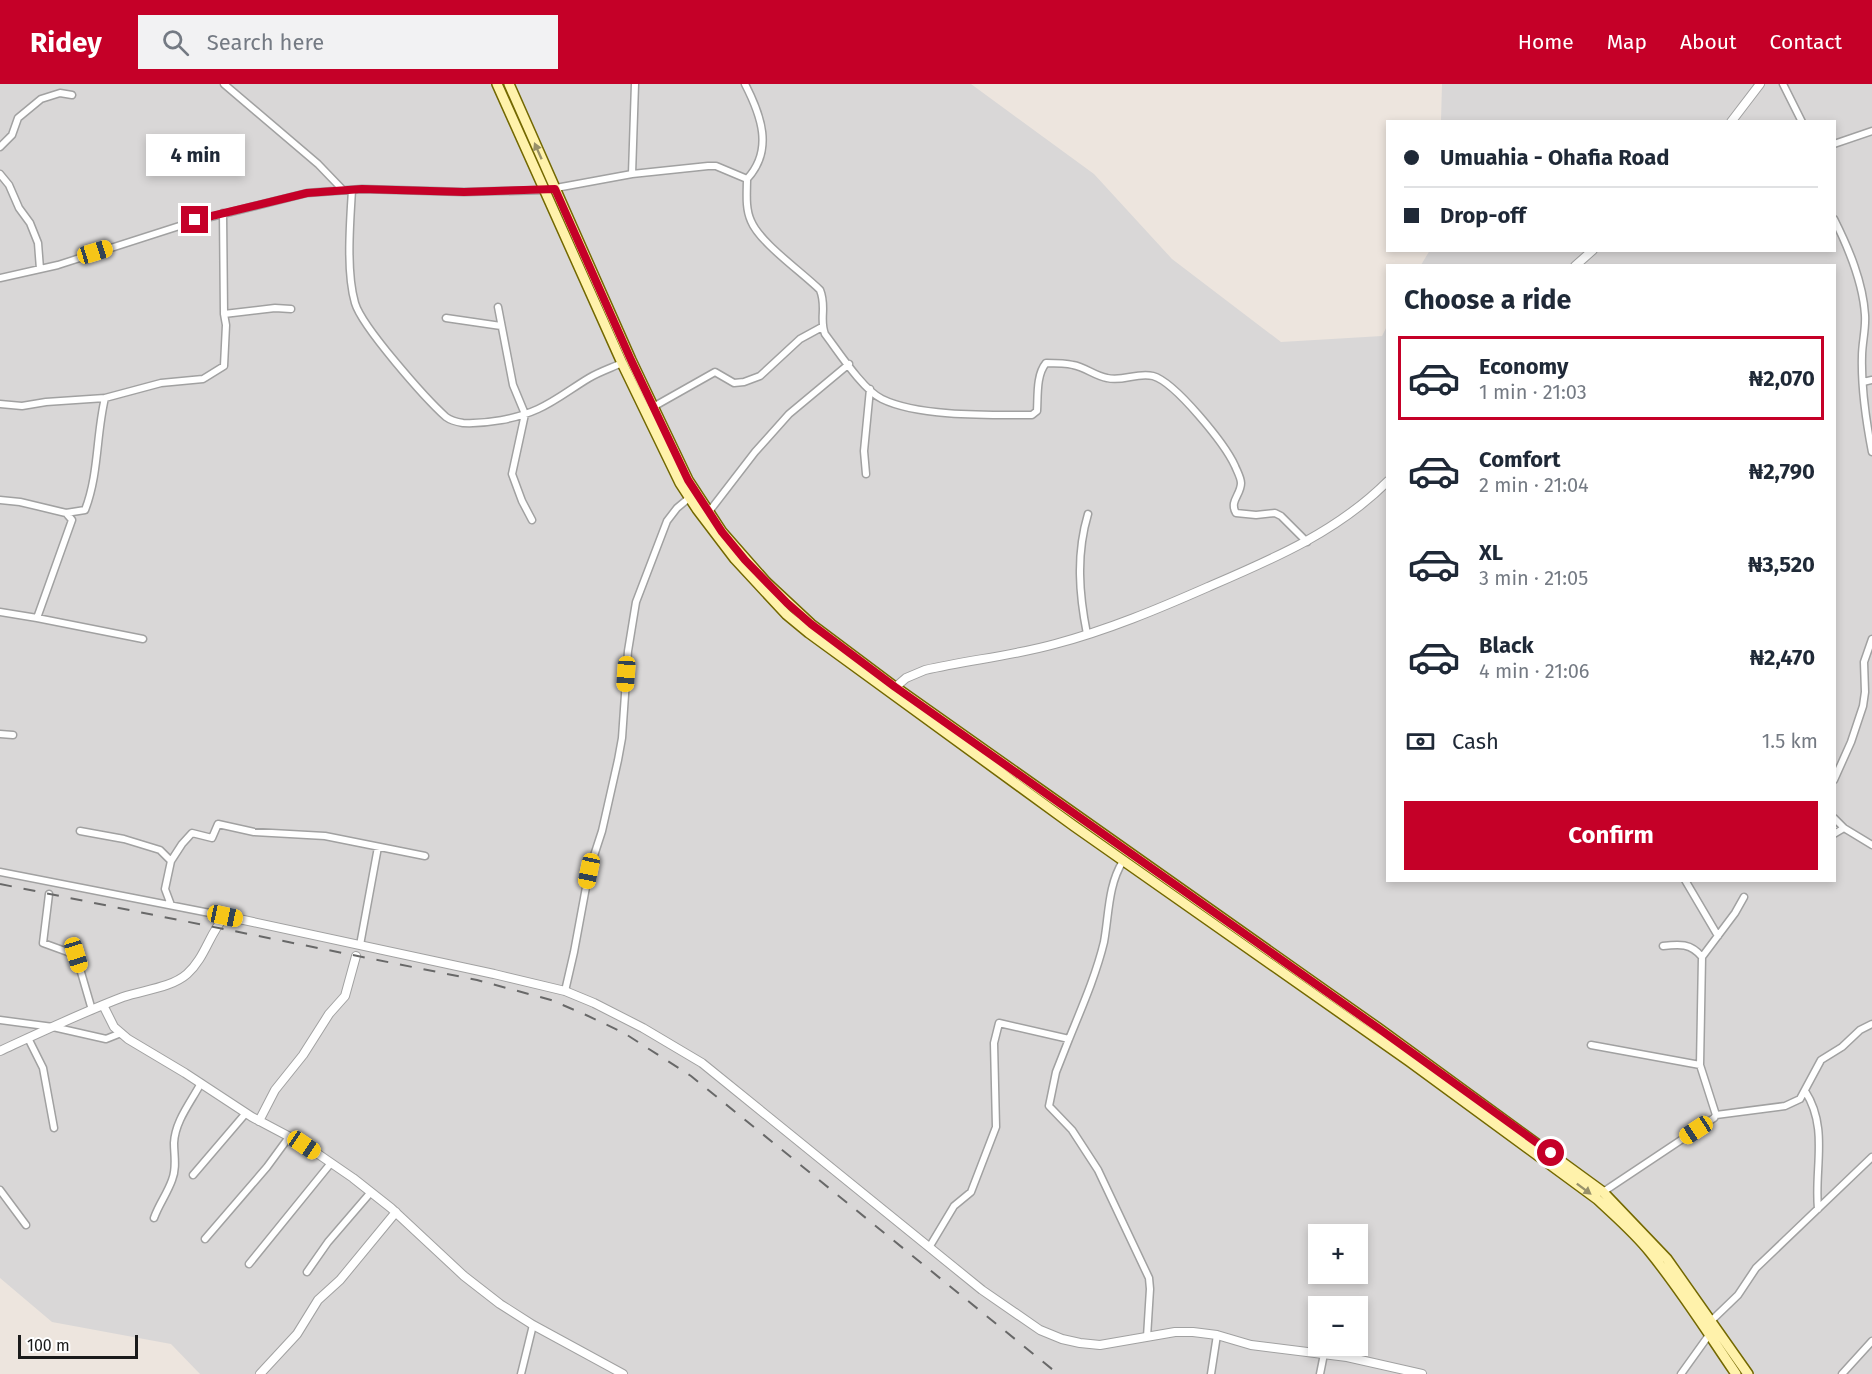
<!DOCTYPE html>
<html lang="en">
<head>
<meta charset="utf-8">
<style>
  body { margin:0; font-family:"Fira Sans",sans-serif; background:#f2f2f3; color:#1f2937; height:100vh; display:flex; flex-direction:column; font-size:22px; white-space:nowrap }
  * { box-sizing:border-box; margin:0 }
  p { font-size:20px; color:#747a83 }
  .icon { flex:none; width:33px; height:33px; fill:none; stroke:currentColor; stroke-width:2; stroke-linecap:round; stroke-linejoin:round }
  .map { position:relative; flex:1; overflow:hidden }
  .sheet { position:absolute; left:1386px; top:180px; width:450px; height:618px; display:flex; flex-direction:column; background:#fff; border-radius:0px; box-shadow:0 3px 9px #0003 }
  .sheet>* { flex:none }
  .hud { position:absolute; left:1386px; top:36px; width:450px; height:132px; border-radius:0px; box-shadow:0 3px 9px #0003; display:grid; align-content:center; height:132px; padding:0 18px; background:#fff }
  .tools { position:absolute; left:1308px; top:1140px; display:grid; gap:12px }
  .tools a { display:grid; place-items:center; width:60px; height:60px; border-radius:0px; background:#fff; box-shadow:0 3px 9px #0003; font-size:30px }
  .scale { position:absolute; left:18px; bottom:15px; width:120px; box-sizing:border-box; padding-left:6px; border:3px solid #1a1a1a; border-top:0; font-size:16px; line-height:21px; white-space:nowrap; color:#1a1a1a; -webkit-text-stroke:4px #fff; paint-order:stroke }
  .end { position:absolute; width:27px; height:27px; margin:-14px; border:8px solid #c50028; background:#fff; box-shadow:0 0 0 3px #fff }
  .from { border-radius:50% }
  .bubble { position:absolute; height:42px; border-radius:0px; background:#fff; box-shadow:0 3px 9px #0003; font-size:20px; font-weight:700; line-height:42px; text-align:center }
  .car { position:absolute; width:18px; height:36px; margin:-18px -9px; border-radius:8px; box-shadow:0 0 4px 2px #0007; background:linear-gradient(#f5c518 24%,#345 0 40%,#f5c518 0 76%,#345 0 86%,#f5c518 0) }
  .hud b { display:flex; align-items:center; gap:21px; height:57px; font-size:22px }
  .hud b+b { border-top:2px solid #e0e1e3 }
  .hud i { width:15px; height:15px; background:#1f2937 }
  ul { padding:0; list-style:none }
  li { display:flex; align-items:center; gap:18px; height:84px; margin:0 12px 9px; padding:0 6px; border:3px solid transparent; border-radius:0px }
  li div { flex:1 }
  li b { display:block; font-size:22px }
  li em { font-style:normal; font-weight:700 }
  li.current { border-color:#c50028 }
  li>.icon { width:54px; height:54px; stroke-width:1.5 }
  h2 { padding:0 18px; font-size:27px; line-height:72px }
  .pay { display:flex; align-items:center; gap:15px; height:66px; padding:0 18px; font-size:22px }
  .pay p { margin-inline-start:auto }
  .cta { display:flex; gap:12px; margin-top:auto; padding:12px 18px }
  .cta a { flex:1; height:69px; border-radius:0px; background:#c50028; color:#fff; font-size:24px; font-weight:700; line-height:69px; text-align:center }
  header { display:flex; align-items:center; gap:36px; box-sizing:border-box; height:84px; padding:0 30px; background:#c50028; color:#fff }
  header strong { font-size:28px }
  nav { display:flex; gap:33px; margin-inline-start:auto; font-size:21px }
  .search { width:420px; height:54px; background:#f2f2f3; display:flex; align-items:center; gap:15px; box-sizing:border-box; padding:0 21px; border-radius:0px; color:#747a83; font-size:22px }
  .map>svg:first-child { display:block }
  .residential { fill:#d9d7d7; fill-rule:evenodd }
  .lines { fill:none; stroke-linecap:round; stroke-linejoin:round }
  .minor-casing { stroke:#a1a1a1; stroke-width:9 }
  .tertiary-casing { stroke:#a1a1a1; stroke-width:10 }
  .secondary-casing { stroke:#736800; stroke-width:12 }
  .minor { stroke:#fff; stroke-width:6 }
  .tertiary { stroke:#fff; stroke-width:8 }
  .secondary { stroke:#fff2ab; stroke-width:9 }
  .rail { stroke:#686868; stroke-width:2; stroke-dasharray:12 12; stroke-linecap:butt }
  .oneway { fill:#98916a }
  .route { stroke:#c50028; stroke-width:8 }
</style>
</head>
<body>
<header>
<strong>Ridey</strong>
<div class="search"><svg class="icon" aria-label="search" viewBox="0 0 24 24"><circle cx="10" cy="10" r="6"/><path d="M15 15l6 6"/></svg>Search here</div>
<nav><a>Home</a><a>Map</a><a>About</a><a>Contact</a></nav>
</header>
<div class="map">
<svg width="1872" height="1290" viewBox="0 0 1872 1290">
  <rect width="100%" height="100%" fill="#ede5de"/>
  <!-- residential -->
  <path class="residential" d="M 0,0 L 971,0 L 1094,90 L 1172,175 L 1281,258 L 1382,252 L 1387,242 L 1388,796 L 1834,796 L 1834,182 L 1421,181 L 1430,166 L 1834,166 L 1834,38 L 1441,37 L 1442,0 L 1872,0 L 1872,1290 L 200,1290 L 171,1260 L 52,1238 L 0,1194 ZM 1318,1150 L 1358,1150 L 1358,1190 L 1318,1190 ZM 1318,1222 L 1358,1222 L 1358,1262 L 1318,1262 Z"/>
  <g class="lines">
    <defs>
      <path id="minor" d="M 224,0 L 318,80 L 343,106
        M 745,0 C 761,31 774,66 747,95 C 747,108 745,124 751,137 C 760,159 802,188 820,206 C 827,223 819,235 825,250 C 838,267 863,306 882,315 C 919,333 991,331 1032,331 L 1037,327 C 1038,312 1036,291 1046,279 C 1055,279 1065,279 1073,281 C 1085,283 1095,292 1107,294 C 1123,298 1137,288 1153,292 C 1175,298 1225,360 1235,382 C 1237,387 1241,394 1241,399 C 1241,411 1229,417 1236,429 L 1256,431 L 1275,429 L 1281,432 L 1307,458
        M 1783,0 L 1802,38
        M 1834,60 L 1872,47
        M 0,63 L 12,51 L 18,34 L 41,15 L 60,9 L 72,11
        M 0,90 L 9,101 L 19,124 L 30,139 L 38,159 L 40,185
        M 632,90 L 635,0
        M 352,106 C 350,139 346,188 355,219 C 362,243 426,315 446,333 C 450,336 457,338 463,339 C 487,340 516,335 538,325 C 556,317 572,304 589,294 C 599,288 611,284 622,279
        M 223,129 L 224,230
        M 1834,135 C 1849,165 1863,198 1865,231 C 1866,245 1862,259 1862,272 C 1861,304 1866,337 1872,368
        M 0,194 L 58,181 L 195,137 L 307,109 L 362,105 L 464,108 L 545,106 L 632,90 L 708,82 L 716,82 L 747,95
        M 498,223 L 513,301 L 525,330 L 512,390 L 522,417 L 532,436
        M 446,234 L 501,242
        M 1863,298 L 1872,296
        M 0,320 L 22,322 L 46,318 L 105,314
        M 653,323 L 715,288 L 734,299 L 744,298 L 760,292 L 800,255 L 822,243
        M 866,390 L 864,367 L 870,305
        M 0,416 L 20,418 L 66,429 L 72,436 L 37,534
        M 66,429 L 85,426 C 99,390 96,351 105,314 L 161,299 L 203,295 L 224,282 L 226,241 L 224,230 L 275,224 L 291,225
        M 708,429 L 755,368 L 789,330 L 849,280
        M 0,528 L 37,534 L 143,555
        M 1087,550 C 1079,510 1076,470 1088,430
        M 0,650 L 13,651
        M 1834,696 L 1851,658 L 1863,622 L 1865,608 L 1864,578 L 1872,555
        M 1834,734 L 1844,744 L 1872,761
        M 80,747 L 124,755 L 160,766 L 171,777 L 165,805 L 171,821
        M 1834,750 L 1844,744
        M 171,777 L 182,760 L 192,749 L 212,754 L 218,740 L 254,748 L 325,752 L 425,772
        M 0,788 L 225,832
        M 1685,796 L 1718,852
        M 49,810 L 43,859 L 76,871 L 92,926
        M 360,861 L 378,763
        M 1702,873 L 1735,829 L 1744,813
        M 565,907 L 574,868 L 589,787 L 602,747 L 618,676 L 622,654 L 628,567 L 636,518 L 667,437 L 677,424 L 689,414
        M 0,936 L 53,943 L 106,955 L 121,949
        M 28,954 L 43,984 L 54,1044
        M 1069,955 L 1056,988 L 1049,1022 L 1072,1046 L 1098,1086 L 1149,1194 L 1150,1205 L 1147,1253
        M 1591,961 L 1700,981
        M 1805,1007 C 1829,1044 1814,1084 1818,1125
        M 1716,1031 L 1785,1022 L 1800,1015 L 1821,976 L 1842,963 L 1860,946 L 1872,940
        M 193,1091 L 246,1029
        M 0,1106 L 26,1141
        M 1603,1108 L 1714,1034 L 1716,1031 L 1700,981 L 1702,873 C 1691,859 1679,860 1663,862
        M 154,1134 C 159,1120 167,1110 172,1096 C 177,1084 174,1071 174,1059 C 175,1037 191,1018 201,999
        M 205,1155 L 267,1083 L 289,1053
        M 930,1162 L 954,1122 L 971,1108 L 996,1043 L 994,959 L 999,939 L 1069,955 C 1082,923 1096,891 1104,858 C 1109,830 1108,801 1123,777
        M 249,1180 L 331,1079
        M 307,1188 L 328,1158 L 371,1108
        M 1710,1238 L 1738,1211 L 1756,1184 L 1872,1073
        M 521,1290 L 533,1241
        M 1211,1290 L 1217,1251
        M 1320,1290 L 1324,1270
        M 1681,1290 L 1709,1251
        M 1842,1290 L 1872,1257"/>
      <path id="tertiary" d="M 1731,38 L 1760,0
        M 1575,182 L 1593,166
        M 891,607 L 906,594 L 925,586 C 968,576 1012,572 1055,560 C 1108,546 1158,525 1208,503 C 1273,475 1337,448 1388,397
        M 103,921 L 114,943 L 128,955 L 185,989 L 252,1033 L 305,1061 L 353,1094 L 391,1124 L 464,1192 L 500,1220 L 533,1241 L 623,1290
        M 0,967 C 41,948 81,929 123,913 C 143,906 171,904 187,890 C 205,874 209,850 225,832 L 494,890 L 565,907 L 594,919 L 643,944 L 702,979 L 982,1206 L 1040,1246 L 1062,1255 L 1080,1259 L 1100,1261 L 1175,1248 L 1193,1248 L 1217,1251 L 1251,1261 L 1347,1273 L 1422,1290
        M 259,1037 L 275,1006 L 303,971 L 329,930 L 345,912 L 356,872
        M 260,1290 L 297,1250 L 318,1216 L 340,1196 L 396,1128"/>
      <path id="secondary" d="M 497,0 L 622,279 L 680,399 L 697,425 L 735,475 L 786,530 L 809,549 L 1074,742 L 1409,977 L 1597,1115 C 1615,1132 1634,1148 1650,1168 C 1681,1206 1708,1249 1736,1290
        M 509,0 L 631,276 L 688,396 L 722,448 L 766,498 L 811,540 L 895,603 L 1378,944 L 1603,1108 L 1667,1175 L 1748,1290"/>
    </defs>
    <!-- minor casing -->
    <use href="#minor" class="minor-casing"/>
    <!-- tertiary casing -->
    <use href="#tertiary" class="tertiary-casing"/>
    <!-- secondary casing -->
    <use href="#secondary" class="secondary-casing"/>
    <!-- minor -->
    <use href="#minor" class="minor"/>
    <!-- tertiary -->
    <use href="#tertiary" class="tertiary"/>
    <!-- secondary -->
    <use href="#secondary" class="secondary"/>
    <!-- rail -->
    <path class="rail" d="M 0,800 L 477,896 L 551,916 L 586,931 L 624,949 L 691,992 L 1058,1290"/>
  </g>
  <!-- one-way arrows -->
  <defs><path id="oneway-solid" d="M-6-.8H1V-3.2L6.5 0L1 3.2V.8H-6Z" transform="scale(1.5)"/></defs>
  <g class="oneway">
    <use href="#oneway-solid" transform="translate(538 67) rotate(-114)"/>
    <use href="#oneway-solid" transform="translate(1584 1105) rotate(37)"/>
  </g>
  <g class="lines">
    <!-- route -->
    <path class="route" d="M 195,136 L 307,109 L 362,105 L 464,108 L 555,105 L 631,276 L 688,396 L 722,448 L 745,476 L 787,519 L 811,540 L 895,603 L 1378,944 L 1551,1069"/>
  </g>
</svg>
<div class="tools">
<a>+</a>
<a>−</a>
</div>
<div class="scale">100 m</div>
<i class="end from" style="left:1551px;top:1069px"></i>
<i class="end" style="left:195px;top:136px"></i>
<div class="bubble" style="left:146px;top:50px;width:99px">4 min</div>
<i class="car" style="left:95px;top:168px;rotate:73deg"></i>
<i class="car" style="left:626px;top:590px;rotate:184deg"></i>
<i class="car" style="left:589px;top:787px;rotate:192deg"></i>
<i class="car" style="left:225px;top:832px;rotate:102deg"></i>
<i class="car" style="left:76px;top:871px;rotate:163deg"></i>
<i class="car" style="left:1696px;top:1046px;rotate:237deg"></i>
<i class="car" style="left:304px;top:1061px;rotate:124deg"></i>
<div class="hud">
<b><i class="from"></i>Umuahia - Ohafia Road</b>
<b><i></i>Drop-off</b>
</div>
<section class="sheet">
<h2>Choose a ride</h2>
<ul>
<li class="current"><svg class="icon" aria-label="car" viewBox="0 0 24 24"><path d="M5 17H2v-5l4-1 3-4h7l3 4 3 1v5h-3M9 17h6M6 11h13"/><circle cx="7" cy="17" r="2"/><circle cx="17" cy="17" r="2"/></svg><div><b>Economy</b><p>1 min · 21:03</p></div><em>₦2,070</em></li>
<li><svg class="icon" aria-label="car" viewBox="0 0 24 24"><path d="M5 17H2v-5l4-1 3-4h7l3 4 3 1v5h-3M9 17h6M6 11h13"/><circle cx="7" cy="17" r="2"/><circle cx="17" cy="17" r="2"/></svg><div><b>Comfort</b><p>2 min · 21:04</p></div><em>₦2,790</em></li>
<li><svg class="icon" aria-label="car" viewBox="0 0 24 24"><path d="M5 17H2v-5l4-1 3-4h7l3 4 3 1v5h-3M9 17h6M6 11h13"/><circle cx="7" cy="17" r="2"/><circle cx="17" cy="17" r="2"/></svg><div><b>XL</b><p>3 min · 21:05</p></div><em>₦3,520</em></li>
<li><svg class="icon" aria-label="car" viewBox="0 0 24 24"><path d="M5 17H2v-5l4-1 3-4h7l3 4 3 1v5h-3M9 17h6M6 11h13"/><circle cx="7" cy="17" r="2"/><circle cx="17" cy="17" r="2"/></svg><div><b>Black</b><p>4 min · 21:06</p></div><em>₦2,470</em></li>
</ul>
<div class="pay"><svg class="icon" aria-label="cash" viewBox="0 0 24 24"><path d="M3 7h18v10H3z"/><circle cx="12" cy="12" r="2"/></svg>Cash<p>1.5 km</p></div>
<div class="cta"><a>Confirm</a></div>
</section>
</div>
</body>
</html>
